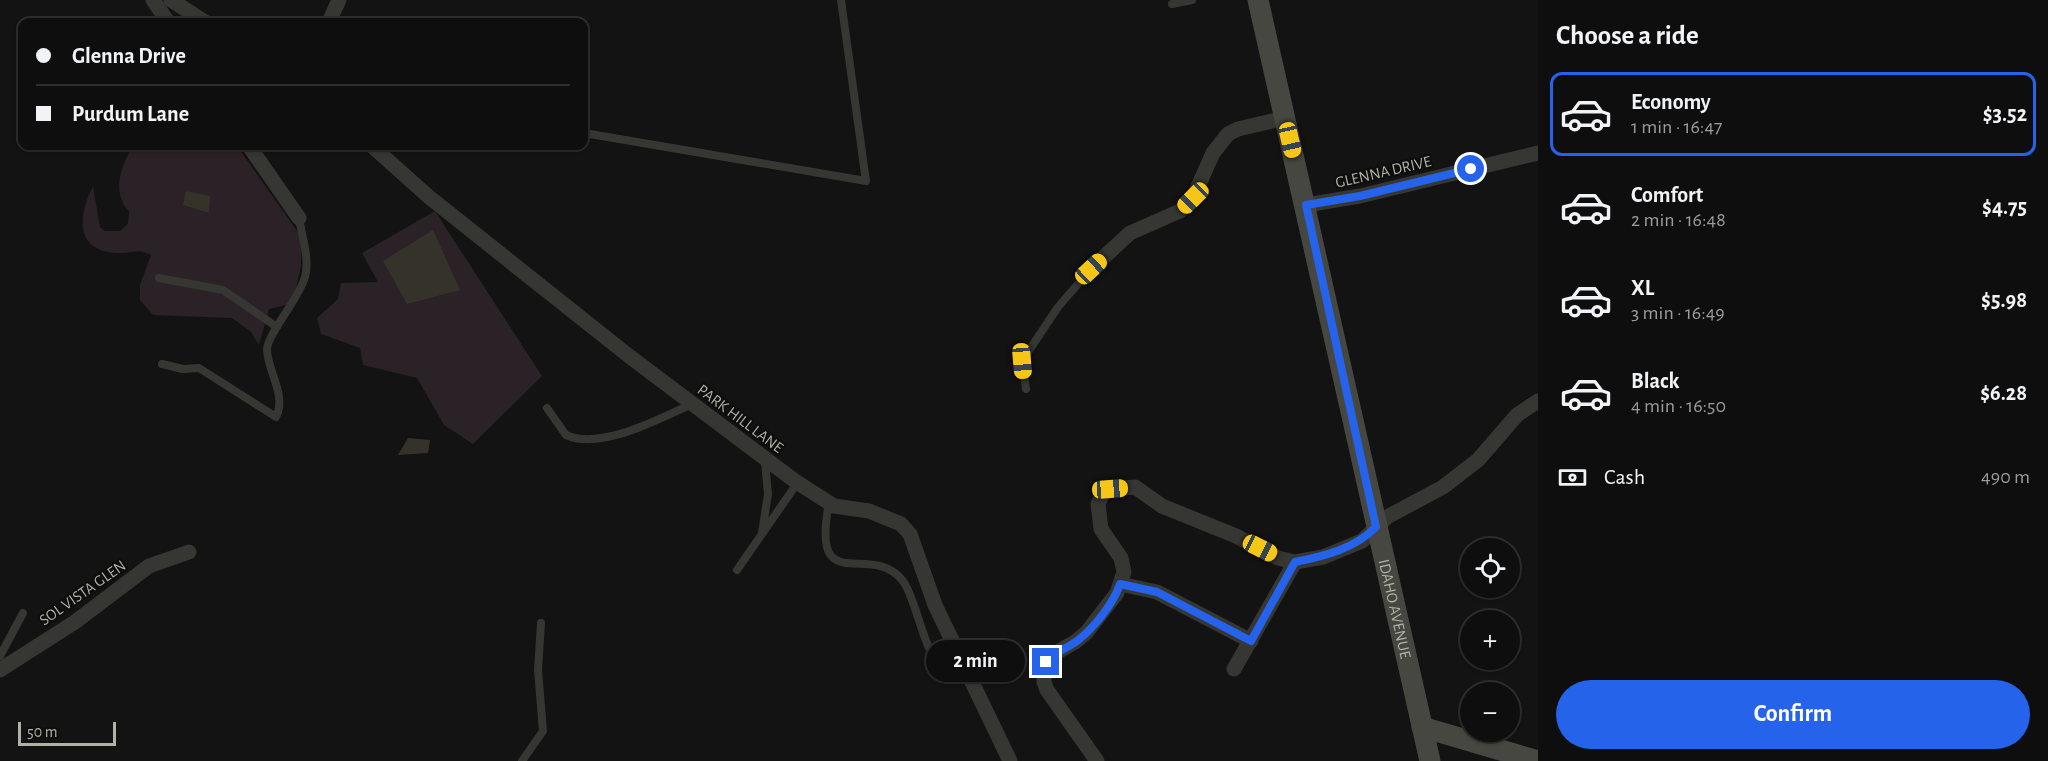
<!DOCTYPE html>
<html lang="en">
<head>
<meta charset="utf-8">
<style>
  body { margin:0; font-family:"Alegreya Sans",sans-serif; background:#171717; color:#f1f3f6; height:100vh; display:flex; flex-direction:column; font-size:22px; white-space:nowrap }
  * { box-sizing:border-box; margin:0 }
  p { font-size:20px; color:#9b9c9e }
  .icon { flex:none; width:33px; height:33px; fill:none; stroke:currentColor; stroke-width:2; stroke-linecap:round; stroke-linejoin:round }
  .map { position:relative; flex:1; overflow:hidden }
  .details { display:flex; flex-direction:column; background:#0e0e0e; width:510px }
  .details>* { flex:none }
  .banner { position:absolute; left:18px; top:18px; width:570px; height:132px; border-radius:12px; box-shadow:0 2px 4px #0004,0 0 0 2px #2e2e2e; display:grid; align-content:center; height:132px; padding:0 18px; background:#0e0e0e }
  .buttons { position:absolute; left:1460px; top:538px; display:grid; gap:12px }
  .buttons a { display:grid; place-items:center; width:60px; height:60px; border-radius:50%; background:#0e0e0e; box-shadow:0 2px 4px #0004,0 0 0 2px #2e2e2e; font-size:30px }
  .scale { position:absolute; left:18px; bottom:15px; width:98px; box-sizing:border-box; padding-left:6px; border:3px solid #b1b2a4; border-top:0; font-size:16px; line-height:21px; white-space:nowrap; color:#b1b2a4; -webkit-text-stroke:4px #0d0e0d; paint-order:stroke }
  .end { position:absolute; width:27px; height:27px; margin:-14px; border:8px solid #2563eb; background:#fff; box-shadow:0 0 0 3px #fff }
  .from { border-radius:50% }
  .bubble { position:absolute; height:42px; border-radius:21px; background:#0e0e0e; box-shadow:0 2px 4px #0004,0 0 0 2px #2e2e2e; font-size:20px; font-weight:700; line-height:42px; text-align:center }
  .car { position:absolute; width:18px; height:36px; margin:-18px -9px; border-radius:8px; box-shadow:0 0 4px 2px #0007; background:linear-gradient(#f5c518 24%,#345 0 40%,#f5c518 0 76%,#345 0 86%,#f5c518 0) }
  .banner b { display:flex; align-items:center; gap:21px; height:57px; font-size:22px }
  .banner b+b { border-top:2px solid #2e2e2e }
  .banner i { width:15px; height:15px; background:#f1f3f6 }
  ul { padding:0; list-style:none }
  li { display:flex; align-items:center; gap:18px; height:84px; margin:0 12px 9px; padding:0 6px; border:3px solid transparent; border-radius:12px }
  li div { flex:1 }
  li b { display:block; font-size:22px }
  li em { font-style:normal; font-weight:700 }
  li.current { border-color:#2563eb }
  li>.icon { width:54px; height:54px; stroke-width:1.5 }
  h2 { padding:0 18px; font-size:27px; line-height:72px }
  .pay { display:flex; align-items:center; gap:15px; height:66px; padding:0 18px; font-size:22px }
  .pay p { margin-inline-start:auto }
  .button { display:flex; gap:12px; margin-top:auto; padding:12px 18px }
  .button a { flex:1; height:69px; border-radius:36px; background:#2563eb; color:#fff; font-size:24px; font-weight:700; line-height:69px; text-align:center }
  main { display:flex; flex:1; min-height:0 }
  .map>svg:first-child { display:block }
  .green { fill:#2a2226 }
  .water { fill:#353329 }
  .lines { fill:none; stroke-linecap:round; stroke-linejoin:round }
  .lane { stroke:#363733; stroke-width:8 }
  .street { stroke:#363733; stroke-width:15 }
  .secondary { stroke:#464741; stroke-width:21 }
  .route { stroke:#2563eb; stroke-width:8 }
  .labels { text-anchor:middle; stroke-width:4.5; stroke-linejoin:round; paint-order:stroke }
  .street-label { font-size:16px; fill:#b1b2a4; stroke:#0d0e0d }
</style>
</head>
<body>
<main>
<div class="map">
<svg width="1538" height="761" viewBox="0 0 1538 761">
  <rect width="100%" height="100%" fill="#121312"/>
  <!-- green -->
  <path class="green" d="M 133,146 L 237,146 L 302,238 L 301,266 L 295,292 L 286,305 L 269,309 L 259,345 L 251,332 L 232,318 L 153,315 L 140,300 L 140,285 L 151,255 C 140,249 136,252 124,253 C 76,255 76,220 93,186 L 100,227 L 105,231 L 120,231 L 128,224 L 129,211 C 111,193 121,165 133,146 Z
    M 435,211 L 542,376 L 473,444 L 444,425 L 417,378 L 363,365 L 360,348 L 321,334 L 317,318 L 338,299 L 341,283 L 378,282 L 362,253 Z"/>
  <!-- water -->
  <path class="water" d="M 186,191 L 210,196 L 209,213 L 183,205 Z
    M 433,230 L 460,290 L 407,304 L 383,261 Z
    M 408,438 L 430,440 L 428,453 L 398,455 Z"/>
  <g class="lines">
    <!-- lane -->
    <path class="lane" d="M 1172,4 L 1192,0
      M 584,133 L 866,181 L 841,0
      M 159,278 L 223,290 L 277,327
      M 162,364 L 183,369 L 199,368 L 276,417 C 287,396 268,372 267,350 C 267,334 299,299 305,277 C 310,260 302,236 299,218
      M 1026,389 L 1022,361 L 1058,307 L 1091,269
      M 547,408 L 566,435 C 601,451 660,418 692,404
      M 829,503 C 810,601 871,539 903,581 C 918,601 924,662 948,671 C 953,673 961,671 966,670
      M 762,533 L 768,494 L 765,462
      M 737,570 L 798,482
      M 0,656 L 23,613
      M 522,761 L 543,731 L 538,670 L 541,623"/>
    <!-- street -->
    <path class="street" d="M 153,0 L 168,22
      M 171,0 L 205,22
      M 329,22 L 339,0
      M 249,146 L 299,218
      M 372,146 L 429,197 L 629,356 L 795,481 L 834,506 L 869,511 L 901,524 L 910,534 L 935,605 L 1010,761
      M 1306,205 L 1360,196 L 1538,153
      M 1091,269 L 1130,233 L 1180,211 L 1193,198 L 1213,153 L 1228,134 L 1238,129 L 1285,118
      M 1120,584 L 1157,592 L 1251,641
      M 1234,669 L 1295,562
      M 0,670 L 75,622 L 149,566 L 189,552
      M 1097,761 L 1047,690 L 1044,682 L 1045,662 L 1052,655 L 1075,642 L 1086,633 L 1117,593 L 1124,572 L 1121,558 L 1101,529 L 1098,504 L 1102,495 L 1110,489 L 1135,487 L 1162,506 L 1236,536 L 1278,558 L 1295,562 L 1323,557 L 1362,541 L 1387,517 L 1443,487 L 1478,460 L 1517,415 L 1538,401"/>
    <!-- secondary -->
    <g class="secondary">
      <path id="s1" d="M 1258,0 L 1430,761"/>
      <path d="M 1422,727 L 1538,761"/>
    </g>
  </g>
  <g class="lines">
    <!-- route -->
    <path class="route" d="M 1046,662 C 1054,652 1066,649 1077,641 C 1093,629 1114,603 1120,584 L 1157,592 L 1251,641 L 1295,562 C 1325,556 1354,549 1376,527 L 1306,205 L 1360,196 L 1471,169"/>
  </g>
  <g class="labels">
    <!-- street labels -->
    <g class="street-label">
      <text transform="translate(1383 171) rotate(-13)" y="6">GLENNA DRIVE</text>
      <text transform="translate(741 418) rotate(37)" y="6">PARK HILL LANE</text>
      <text transform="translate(82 592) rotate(-35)" y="6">SOL VISTA GLEN</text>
      <text dy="6" stroke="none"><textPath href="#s1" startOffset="624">IDAHO AVENUE</textPath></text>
    </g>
  </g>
</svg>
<div class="buttons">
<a><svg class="icon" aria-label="locate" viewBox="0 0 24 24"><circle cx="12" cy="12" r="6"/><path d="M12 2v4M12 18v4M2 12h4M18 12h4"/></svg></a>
<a>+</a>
<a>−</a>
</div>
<div class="scale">50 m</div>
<i class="end from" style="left:1471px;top:169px"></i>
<i class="end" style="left:1046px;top:662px"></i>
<div class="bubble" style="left:926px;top:640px;width:99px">2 min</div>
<i class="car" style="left:1290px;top:140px;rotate:167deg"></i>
<i class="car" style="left:1193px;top:198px;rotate:225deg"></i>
<i class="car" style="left:1091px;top:269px;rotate:47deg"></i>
<i class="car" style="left:1022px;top:361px;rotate:175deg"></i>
<i class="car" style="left:1110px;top:489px;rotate:86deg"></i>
<i class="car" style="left:1260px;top:548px;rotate:117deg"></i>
<div class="banner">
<b><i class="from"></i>Glenna Drive</b>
<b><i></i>Purdum Lane</b>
</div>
</div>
<section class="details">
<h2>Choose a ride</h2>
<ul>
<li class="current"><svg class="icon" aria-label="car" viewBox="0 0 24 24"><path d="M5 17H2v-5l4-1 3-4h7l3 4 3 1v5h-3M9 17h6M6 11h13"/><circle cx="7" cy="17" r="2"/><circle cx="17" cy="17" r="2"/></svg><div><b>Economy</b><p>1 min · 16:47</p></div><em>$3.52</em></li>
<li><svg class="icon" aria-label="car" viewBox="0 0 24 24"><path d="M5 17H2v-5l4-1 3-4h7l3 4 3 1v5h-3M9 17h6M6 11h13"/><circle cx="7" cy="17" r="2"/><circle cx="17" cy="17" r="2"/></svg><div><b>Comfort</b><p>2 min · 16:48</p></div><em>$4.75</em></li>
<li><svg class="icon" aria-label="car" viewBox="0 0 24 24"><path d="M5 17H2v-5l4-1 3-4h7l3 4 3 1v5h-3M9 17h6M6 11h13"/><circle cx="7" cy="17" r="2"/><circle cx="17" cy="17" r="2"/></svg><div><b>XL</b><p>3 min · 16:49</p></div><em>$5.98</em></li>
<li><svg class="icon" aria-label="car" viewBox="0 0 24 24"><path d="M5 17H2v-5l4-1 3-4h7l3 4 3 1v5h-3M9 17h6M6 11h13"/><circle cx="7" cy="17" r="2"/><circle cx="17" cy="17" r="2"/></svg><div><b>Black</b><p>4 min · 16:50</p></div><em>$6.28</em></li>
</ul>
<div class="pay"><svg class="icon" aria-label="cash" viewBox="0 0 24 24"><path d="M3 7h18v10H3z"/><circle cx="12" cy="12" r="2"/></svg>Cash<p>490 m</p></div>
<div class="button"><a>Confirm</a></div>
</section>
</main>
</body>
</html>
